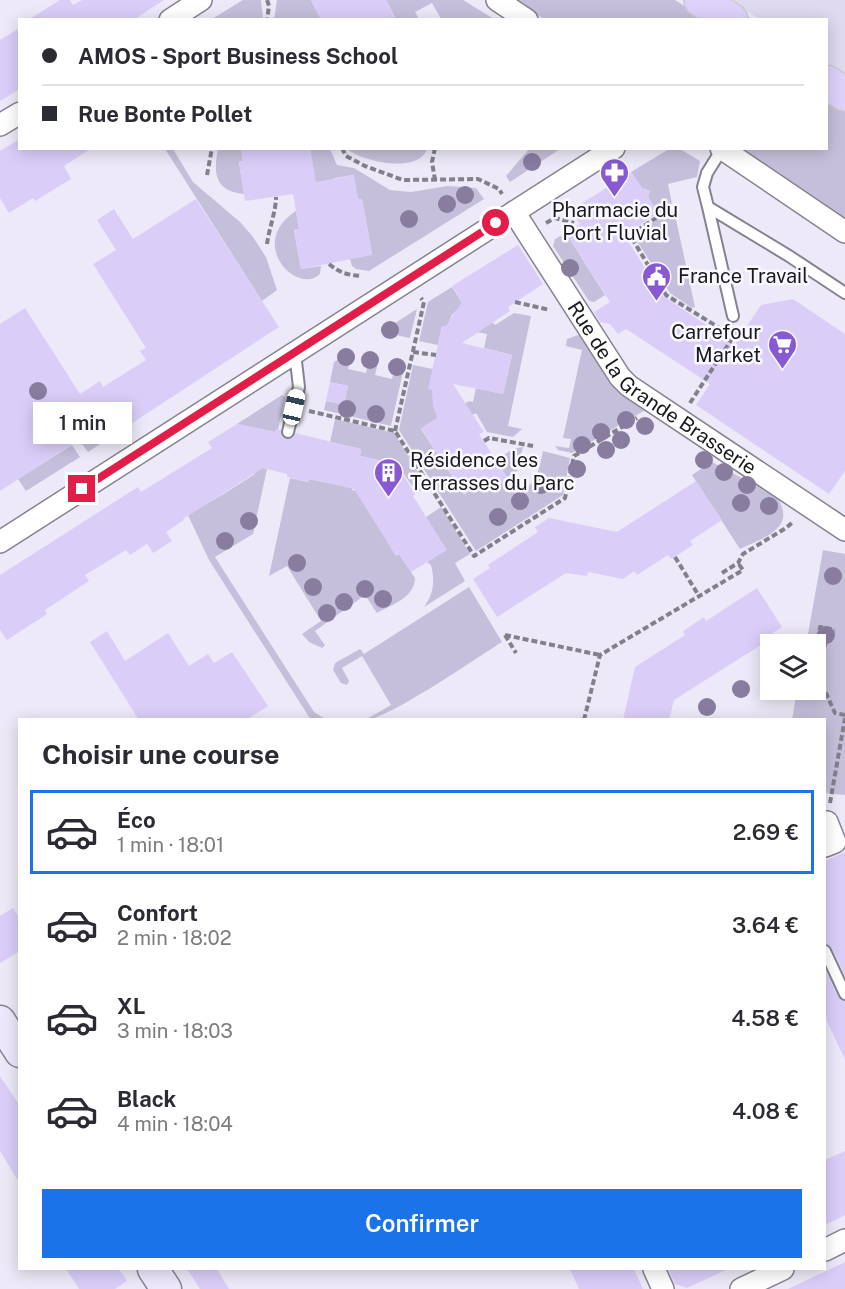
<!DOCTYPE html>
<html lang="fr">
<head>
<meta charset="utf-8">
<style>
  body { margin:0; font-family:"Public Sans",sans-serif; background:#f2f2f3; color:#2b2b33; height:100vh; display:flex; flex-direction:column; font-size:22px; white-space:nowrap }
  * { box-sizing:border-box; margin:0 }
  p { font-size:20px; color:#7c7c81 }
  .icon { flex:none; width:33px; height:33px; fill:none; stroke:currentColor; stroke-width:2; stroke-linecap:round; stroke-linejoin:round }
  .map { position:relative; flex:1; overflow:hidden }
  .sheet { position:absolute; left:18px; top:718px; width:808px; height:552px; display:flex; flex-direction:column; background:#fff; border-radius:0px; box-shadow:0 3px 15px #0003 }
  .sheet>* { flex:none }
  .guide { position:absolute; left:18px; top:18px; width:810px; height:132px; border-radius:0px; box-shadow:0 3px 15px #0003; display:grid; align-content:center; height:132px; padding:0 24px; background:#fff }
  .fabs { position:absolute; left:760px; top:634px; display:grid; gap:12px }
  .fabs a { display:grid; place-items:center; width:66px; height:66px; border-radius:0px; background:#fff; box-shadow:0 3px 15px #0003; font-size:30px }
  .end { position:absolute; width:27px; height:27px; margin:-14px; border:8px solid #e11d48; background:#fff; box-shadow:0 0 0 3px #fff }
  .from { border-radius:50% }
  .bubble { position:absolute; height:42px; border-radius:0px; background:#fff; box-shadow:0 3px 15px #0003; font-size:20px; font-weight:600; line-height:42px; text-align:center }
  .car { position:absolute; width:18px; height:36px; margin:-18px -9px; border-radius:8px; box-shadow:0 0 4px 2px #0007; background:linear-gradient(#fff 24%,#345 0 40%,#fff 0 76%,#345 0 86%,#fff 0) }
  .guide b { display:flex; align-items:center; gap:21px; height:57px; font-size:22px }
  .guide b+b { border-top:2px solid #e1e1e2 }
  .guide i { width:15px; height:15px; background:#2b2b33 }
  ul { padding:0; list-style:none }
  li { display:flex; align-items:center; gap:18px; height:84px; margin:0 12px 9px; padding:0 12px; border:3px solid transparent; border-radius:0px }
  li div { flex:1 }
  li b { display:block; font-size:22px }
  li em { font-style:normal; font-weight:600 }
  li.active { border-color:#1a73e8 }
  li>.icon { width:54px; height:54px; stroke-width:1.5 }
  h2 { padding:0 24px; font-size:27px; line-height:72px }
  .button { display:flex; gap:12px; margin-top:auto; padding:12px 24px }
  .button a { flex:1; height:69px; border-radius:0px; background:#1a73e8; color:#fff; font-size:24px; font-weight:600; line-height:69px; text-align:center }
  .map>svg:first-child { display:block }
  .built { fill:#dfdaef }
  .green { fill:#c6bfdb }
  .building { fill:#dacef9 }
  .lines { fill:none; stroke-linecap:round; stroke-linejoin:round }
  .lane-casing { stroke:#868390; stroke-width:14 }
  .street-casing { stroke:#868390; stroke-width:24 }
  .secondary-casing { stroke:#868390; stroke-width:33 }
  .primary-casing { stroke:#cccccd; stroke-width:36 }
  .path { stroke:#82808a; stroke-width:4; stroke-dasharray:6 3; stroke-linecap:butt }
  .lane { stroke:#fff; stroke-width:10 }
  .street { stroke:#fff; stroke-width:21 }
  .secondary { stroke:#eee8fd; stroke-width:30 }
  .primary { stroke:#ded2fb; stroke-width:33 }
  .tree { fill:#887c9f }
  .route { stroke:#e11d48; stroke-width:8 }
  .labels { text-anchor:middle; stroke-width:5; stroke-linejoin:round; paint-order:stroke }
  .poi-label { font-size:20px; fill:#19181d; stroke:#f9f8fe; text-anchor:start }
  .street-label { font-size:20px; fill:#19181d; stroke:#f9f8fe }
</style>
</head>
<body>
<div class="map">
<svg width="845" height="1289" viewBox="0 0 845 1289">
  <rect width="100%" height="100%" fill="#ede9f8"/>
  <!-- built -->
  <path class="built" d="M 730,0 L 845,0 L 845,76 L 827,63 L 826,20 L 759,19 Z"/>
  <!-- green -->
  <path class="green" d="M 243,0 L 261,0 L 263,19 L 212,19 Z
    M 277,0 L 311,0 L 321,19 L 274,20 Z
    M 386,0 L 463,0 L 494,19 L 441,19 L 432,3 L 415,12 L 419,19 L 396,19 Z
    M 515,0 L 675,0 L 705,19 L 544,19 Z
    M 827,98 L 845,110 L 845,219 L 738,149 L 826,148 Z
    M 165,149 L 173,149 L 193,182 L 240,222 L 253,237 L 266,257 L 277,290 L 262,301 Z
    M 218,149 L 241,149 L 243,161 L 239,162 L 244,194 C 215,191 213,174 218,149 Z
    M 310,149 L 330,149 L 337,165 L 354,168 L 390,190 L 411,192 L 447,186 L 476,188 L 484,199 L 369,271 L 356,269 L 352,266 L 350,259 L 372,254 L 362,199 L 358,199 L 353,175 L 335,178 L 317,191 Z
    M 347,149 L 427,149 C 419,174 363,162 347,149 Z
    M 529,149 L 560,149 L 510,182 L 506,176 Z
    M 669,149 L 680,149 L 700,161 L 697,177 L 668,184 L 673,209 L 658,213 L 648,197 L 650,191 L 642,188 L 631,172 Z
    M 296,211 L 299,229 L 294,230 L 301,269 L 321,266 L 320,274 C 297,296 246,243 296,211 Z
    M 675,215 L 695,307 L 692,308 L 670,293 L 637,241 L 639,232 L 658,219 Z
    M 566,233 L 605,295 L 594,302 L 589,301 L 553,246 L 555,239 Z
    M 452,287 L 463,304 L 452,315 L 447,327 L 442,326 L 438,345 L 419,341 L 428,302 Z
    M 417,309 L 410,338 L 381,332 Z
    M 514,313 L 531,316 L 508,426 L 522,429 L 513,437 L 487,432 L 476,413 L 468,417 L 461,406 L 469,401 L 473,402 L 476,388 L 503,394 L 512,355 L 484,348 L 487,334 L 477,332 L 490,319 L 495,325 Z
    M 578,335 L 582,337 L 615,387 L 647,409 L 572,453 L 558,450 L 555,446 L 569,448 L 571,439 L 563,438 L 582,350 L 566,346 L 567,339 Z
    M 352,350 L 348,369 L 366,373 L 370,356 L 379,358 L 375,375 L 392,379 L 397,361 L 405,363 L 391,426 L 324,410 L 326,401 L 344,404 L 348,386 L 330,382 L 334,362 Z
    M 413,365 L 433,369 L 433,405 L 438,418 L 421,429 L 464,494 L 482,484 L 488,492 L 507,480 L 517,495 C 537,482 538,474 543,451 L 570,458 L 563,495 L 476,551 L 399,430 Z
    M 282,395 L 285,397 L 278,430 L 275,432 L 237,424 Z
    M 335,419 L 394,433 L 427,487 L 417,493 L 397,464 L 360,456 L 361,449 L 330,442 Z
    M 100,426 L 108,439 L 88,452 L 79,440 Z
    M 72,445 L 80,457 L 26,491 L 18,479 Z
    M 523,447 L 517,471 L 507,477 L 496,460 L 513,449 Z
    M 712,462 L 778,498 C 780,503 783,508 783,512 C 787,532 754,542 740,549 L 692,475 Z
    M 260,467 L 267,469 L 253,534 L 215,557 L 314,712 L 327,720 L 311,720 L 209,560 L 187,513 C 211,503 233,488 255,474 L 254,471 Z
    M 290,478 L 308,482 L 309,479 L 328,483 L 330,480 L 353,486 L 352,490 L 360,492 L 396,556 L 399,554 L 415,578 C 414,598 393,604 377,613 L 365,595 L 315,631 L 325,645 L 322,648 L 309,642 L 302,634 L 321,621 L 287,566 L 269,576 Z
    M 441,507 L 470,554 L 455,563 L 465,581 L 424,607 C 434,593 435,581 431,565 L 427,562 L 446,550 L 426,517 Z
    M 823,550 L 845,554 L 845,795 L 825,793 L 825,720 L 792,720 L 797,690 L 816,690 L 816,645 L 806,645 Z
    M 469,587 L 502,642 C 478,657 387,720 365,720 L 391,705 L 362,656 L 342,668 L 349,681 L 347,685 L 341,683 L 333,670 L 335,663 L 360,649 L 364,654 Z"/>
  <!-- building -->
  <path class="building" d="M 60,0 L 70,0 L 73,5 L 82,0 L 164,0 L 133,20 L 28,20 Z
    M 311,0 L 386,0 L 396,20 L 321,20 Z
    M 20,28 L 20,89 L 0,101 L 0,40 Z
    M 20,139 L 20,148 L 92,148 L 64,166 L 71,179 L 35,201 L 33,198 L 9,213 L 0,198 L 0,151 Z
    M 241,148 L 310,148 L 316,182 L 354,175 L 358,199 L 362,199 L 372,255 L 301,269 L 294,229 L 299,229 L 293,194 L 245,201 L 239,162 L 243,161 Z
    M 631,172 L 642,188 L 650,191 L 648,197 L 658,213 L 624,235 L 663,296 L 735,344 L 761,305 L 793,299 L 845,334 L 845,471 L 829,494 L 696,405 L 710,384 L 626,329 L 618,334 L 610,324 L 600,322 L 594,312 L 610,302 L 566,233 L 580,224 L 570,211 Z
    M 196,199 L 279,327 L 108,439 L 100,426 L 0,491 L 0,324 L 25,308 L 80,394 L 100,381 L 103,387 L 146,360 L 140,351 L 146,348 L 93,264 L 116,250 L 97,220 L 114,209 L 133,239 Z
    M 518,245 L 543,284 L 508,307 L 510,311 L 462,343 L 512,355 L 503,394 L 453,384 L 484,432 L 479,434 L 508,479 L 487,493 L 482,484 L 464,495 L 421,428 L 437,418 L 433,405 L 432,390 L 428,389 L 442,326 L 446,326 L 462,302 L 452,286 Z
    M 330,382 L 348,386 L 344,405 L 326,401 Z
    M 237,424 L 275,432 L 276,429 L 281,430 L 282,437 L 287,439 L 293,438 L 295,433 L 361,449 L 360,456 L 397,464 L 415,494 L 413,496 L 447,550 L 411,572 L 399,554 L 396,556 L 354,489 L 309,479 L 309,482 L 287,477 L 287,474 L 263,468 L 183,519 L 184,520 L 166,532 L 172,541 L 153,553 L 147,544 L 130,555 L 126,550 L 85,575 L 89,581 L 45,610 L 47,614 L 7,640 L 0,630 L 0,575 L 138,487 L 141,492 L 212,448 L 208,442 Z
    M 696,481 L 722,520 L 690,541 L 693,545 L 671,559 L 668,555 L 637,575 L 634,571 L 623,579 L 588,572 L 587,576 L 566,573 L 497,617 L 473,579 L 490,568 L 488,565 L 538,532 L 535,527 L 549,518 L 617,532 Z
    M 757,588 L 782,627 L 765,638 L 767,641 L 674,700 L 669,720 L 623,720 L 635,667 L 685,635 L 683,631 L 704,617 L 706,621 Z
    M 107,631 L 125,661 L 168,633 L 189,666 L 208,654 L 214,663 L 232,652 L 268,706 L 246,720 L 139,720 L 90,642 Z
    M 845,852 L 845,976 L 832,948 L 825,944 L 825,861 Z
    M 13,908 L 20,919 L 20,951 L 0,963 L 0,916 Z
    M 825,969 L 838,997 L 845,1001 L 845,1060 L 825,1017 Z
    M 0,1076 L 20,1106 L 20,1184 L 0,1151 Z
    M 845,1151 L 845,1215 L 825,1225 L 825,1160 Z
    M 845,1262 L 845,1289 L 788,1289 L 830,1269 Z
    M 66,1269 L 119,1269 L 127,1281 L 115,1289 L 79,1289 Z
    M 187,1269 L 217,1269 L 229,1289 L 200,1289 Z
    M 570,1269 L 634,1269 L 643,1289 L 579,1289 Z
    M 668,1269 L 728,1269 L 687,1288 L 675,1284 Z"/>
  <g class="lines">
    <defs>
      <path id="lane" d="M 722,149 L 707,173 L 703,187 L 708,207 L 789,256 L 845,293
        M 708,207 L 733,316
        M 288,432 L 299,387 L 295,353
        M 825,951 L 845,994"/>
      <g id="street">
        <path d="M 497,0 L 527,20"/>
        <path d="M 170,20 L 201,0"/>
        <path d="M 0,125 L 20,113"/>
        <path d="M 721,148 L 845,232"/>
        <path id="s1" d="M 514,212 L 620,377 L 629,386 L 845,530"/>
        <path d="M 0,542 L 614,148"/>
        <path d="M 825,846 L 835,842 L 827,822"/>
        <path d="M 825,1250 L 845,1240"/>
        <path d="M 654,1269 L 663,1289"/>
        <path d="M 741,1289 L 783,1269"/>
      </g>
      <path id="secondary" d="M 0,1021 L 20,1052
        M 153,1269 L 166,1289"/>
      <path id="primary" d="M 701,0 L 731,20
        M 826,82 L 845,94"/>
    </defs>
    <!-- lane casing -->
    <use href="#lane" class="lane-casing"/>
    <!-- street casing -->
    <use href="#street" class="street-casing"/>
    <!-- secondary casing -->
    <use href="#secondary" class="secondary-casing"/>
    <!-- primary casing -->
    <use href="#primary" class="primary-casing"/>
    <!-- path -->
    <path class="path" d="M 267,0 L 269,6 L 267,20
      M 342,148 L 346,156 L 365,166 L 403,180 L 478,179 L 499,189 L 502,194
      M 435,148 L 432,162 L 435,180
      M 207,175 L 212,148
      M 674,212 L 659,216 L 630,235 L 666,295 L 721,329
      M 546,223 L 555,218 L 574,223
      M 267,244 C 269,229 276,211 276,197
      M 329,264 C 340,273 348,275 361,276
      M 515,302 L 550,310
      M 413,352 L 436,355
      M 690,403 L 737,331
      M 309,411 L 395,431 L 474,556 L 565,498 L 574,456 L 637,418
      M 395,431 L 424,302 L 421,298
      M 484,441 L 489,438 L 533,446
      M 675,557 L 699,596
      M 722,573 L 738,563 L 743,554 L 786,528 L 794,521
      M 505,635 L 600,655
      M 505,635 L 516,653
      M 818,639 L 820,627 L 835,630
      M 814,645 L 816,638 L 826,640 L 819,678 L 835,713 L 845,715
      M 584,720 L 600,655 L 743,570 L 738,563
      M 830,803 L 845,718"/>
    <!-- lane -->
    <use href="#lane" class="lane"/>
    <!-- street -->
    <use href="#street" class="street"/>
    <!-- secondary -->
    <use href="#secondary" class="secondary"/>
    <!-- primary -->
    <use href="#primary" class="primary"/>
  </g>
  <!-- trees -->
  <g class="tree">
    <circle cx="532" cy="162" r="9"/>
    <circle cx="465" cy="195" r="9"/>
    <circle cx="447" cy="204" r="9"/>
    <circle cx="409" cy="219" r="9"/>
    <circle cx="570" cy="268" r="9"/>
    <circle cx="390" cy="330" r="9"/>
    <circle cx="346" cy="357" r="9"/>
    <circle cx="370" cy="360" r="9"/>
    <circle cx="397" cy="367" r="9"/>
    <circle cx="38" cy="391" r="9"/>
    <circle cx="347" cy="409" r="9"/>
    <circle cx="376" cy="414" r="9"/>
    <circle cx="626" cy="420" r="9"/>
    <circle cx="645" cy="426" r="9"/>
    <circle cx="601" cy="432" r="9"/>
    <circle cx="621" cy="440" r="9"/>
    <circle cx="582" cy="445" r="9"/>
    <circle cx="606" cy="450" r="9"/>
    <circle cx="704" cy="460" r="9"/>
    <circle cx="577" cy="469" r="9"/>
    <circle cx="724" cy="472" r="9"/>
    <circle cx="541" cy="485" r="9"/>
    <circle cx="747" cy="485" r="9"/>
    <circle cx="520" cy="501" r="9"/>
    <circle cx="741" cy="503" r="9"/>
    <circle cx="769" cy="506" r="9"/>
    <circle cx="498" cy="517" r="9"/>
    <circle cx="249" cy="521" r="9"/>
    <circle cx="225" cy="541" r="9"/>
    <circle cx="297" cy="563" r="9"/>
    <circle cx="833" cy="576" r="9"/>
    <circle cx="313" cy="587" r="9"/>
    <circle cx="365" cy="589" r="9"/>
    <circle cx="383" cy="599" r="9"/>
    <circle cx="344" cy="602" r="9"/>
    <circle cx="327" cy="613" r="9"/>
    <circle cx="826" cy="635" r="9"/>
    <circle cx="741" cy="689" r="9"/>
    <circle cx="707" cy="707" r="9"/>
  </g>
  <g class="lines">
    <!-- route -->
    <path class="route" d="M 82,489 L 496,223"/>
  </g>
  <!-- icons -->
  <defs>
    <symbol id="pharmacy-pin" viewBox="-11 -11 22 30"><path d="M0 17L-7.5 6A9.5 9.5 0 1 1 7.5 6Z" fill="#8759d2" stroke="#f9f8fe"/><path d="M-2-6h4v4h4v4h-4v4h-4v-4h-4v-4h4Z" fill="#fff"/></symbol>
    <symbol id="civic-pin" viewBox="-11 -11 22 30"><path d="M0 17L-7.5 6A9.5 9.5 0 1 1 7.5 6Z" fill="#8759d2" stroke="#f9f8fe"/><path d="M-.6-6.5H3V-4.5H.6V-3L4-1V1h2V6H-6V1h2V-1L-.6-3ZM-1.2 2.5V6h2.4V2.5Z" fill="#fff"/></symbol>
    <symbol id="supermarket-pin" viewBox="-11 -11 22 30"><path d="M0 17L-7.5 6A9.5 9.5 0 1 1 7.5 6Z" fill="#8759d2" stroke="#f9f8fe"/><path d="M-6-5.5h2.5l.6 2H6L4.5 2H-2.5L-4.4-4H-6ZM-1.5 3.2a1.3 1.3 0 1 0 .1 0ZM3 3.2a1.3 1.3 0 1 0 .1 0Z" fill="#fff"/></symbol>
    <symbol id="building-pin" viewBox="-11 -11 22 30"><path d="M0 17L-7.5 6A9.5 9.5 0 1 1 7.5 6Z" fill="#8759d2" stroke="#f9f8fe"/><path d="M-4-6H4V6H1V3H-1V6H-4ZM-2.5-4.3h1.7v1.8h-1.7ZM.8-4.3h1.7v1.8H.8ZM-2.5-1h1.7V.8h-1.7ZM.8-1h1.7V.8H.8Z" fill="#fff"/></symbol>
  </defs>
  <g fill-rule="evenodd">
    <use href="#pharmacy-pin" x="598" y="156" width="33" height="45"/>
    <use href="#civic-pin" x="640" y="260" width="33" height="45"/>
    <use href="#supermarket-pin" x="766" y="328" width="33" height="45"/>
    <use href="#building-pin" x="372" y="456" width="33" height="45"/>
  </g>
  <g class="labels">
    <!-- poi labels -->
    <g class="poi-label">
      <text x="615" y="217" text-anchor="middle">Pharmacie du<tspan x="615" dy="23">Port Fluvial</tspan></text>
      <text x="678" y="283">France Travail</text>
      <text x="761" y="339" text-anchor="end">Carrefour<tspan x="761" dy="23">Market</tspan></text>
      <text x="410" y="467">Résidence les<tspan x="410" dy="23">Terrasses du Parc</tspan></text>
    </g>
    <!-- street labels -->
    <g class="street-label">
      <text dy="7" stroke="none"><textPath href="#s1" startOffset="234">Rue de la Grande Brasserie</textPath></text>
    </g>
  </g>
</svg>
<div class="fabs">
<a><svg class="icon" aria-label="layers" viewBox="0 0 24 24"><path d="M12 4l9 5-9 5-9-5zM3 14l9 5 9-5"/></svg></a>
</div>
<i class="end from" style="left:496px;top:223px"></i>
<i class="end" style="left:82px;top:489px"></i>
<div class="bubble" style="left:33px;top:402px;width:99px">1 min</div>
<i class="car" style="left:294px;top:407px;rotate:13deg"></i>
<div class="guide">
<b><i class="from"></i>AMOS - Sport Business School</b>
<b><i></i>Rue Bonte Pollet</b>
</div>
<section class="sheet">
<h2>Choisir une course</h2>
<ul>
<li class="active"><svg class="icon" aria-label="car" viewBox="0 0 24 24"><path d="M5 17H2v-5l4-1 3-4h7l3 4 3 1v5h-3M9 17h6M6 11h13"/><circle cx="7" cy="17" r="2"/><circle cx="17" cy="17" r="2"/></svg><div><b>Éco</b><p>1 min · 18:01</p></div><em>2.69 €</em></li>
<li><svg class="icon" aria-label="car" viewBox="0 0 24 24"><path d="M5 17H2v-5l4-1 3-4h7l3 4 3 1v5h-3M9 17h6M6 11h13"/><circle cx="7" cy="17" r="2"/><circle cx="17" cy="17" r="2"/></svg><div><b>Confort</b><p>2 min · 18:02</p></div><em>3.64 €</em></li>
<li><svg class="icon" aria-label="car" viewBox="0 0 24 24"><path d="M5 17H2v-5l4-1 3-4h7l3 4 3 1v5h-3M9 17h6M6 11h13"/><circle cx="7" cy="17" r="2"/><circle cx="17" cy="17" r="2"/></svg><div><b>XL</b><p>3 min · 18:03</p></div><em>4.58 €</em></li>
<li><svg class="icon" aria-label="car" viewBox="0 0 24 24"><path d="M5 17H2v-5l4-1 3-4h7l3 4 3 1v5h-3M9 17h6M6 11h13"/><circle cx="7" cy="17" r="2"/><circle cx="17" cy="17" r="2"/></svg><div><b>Black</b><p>4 min · 18:04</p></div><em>4.08 €</em></li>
</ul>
<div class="button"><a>Confirmer</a></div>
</section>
</div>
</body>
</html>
